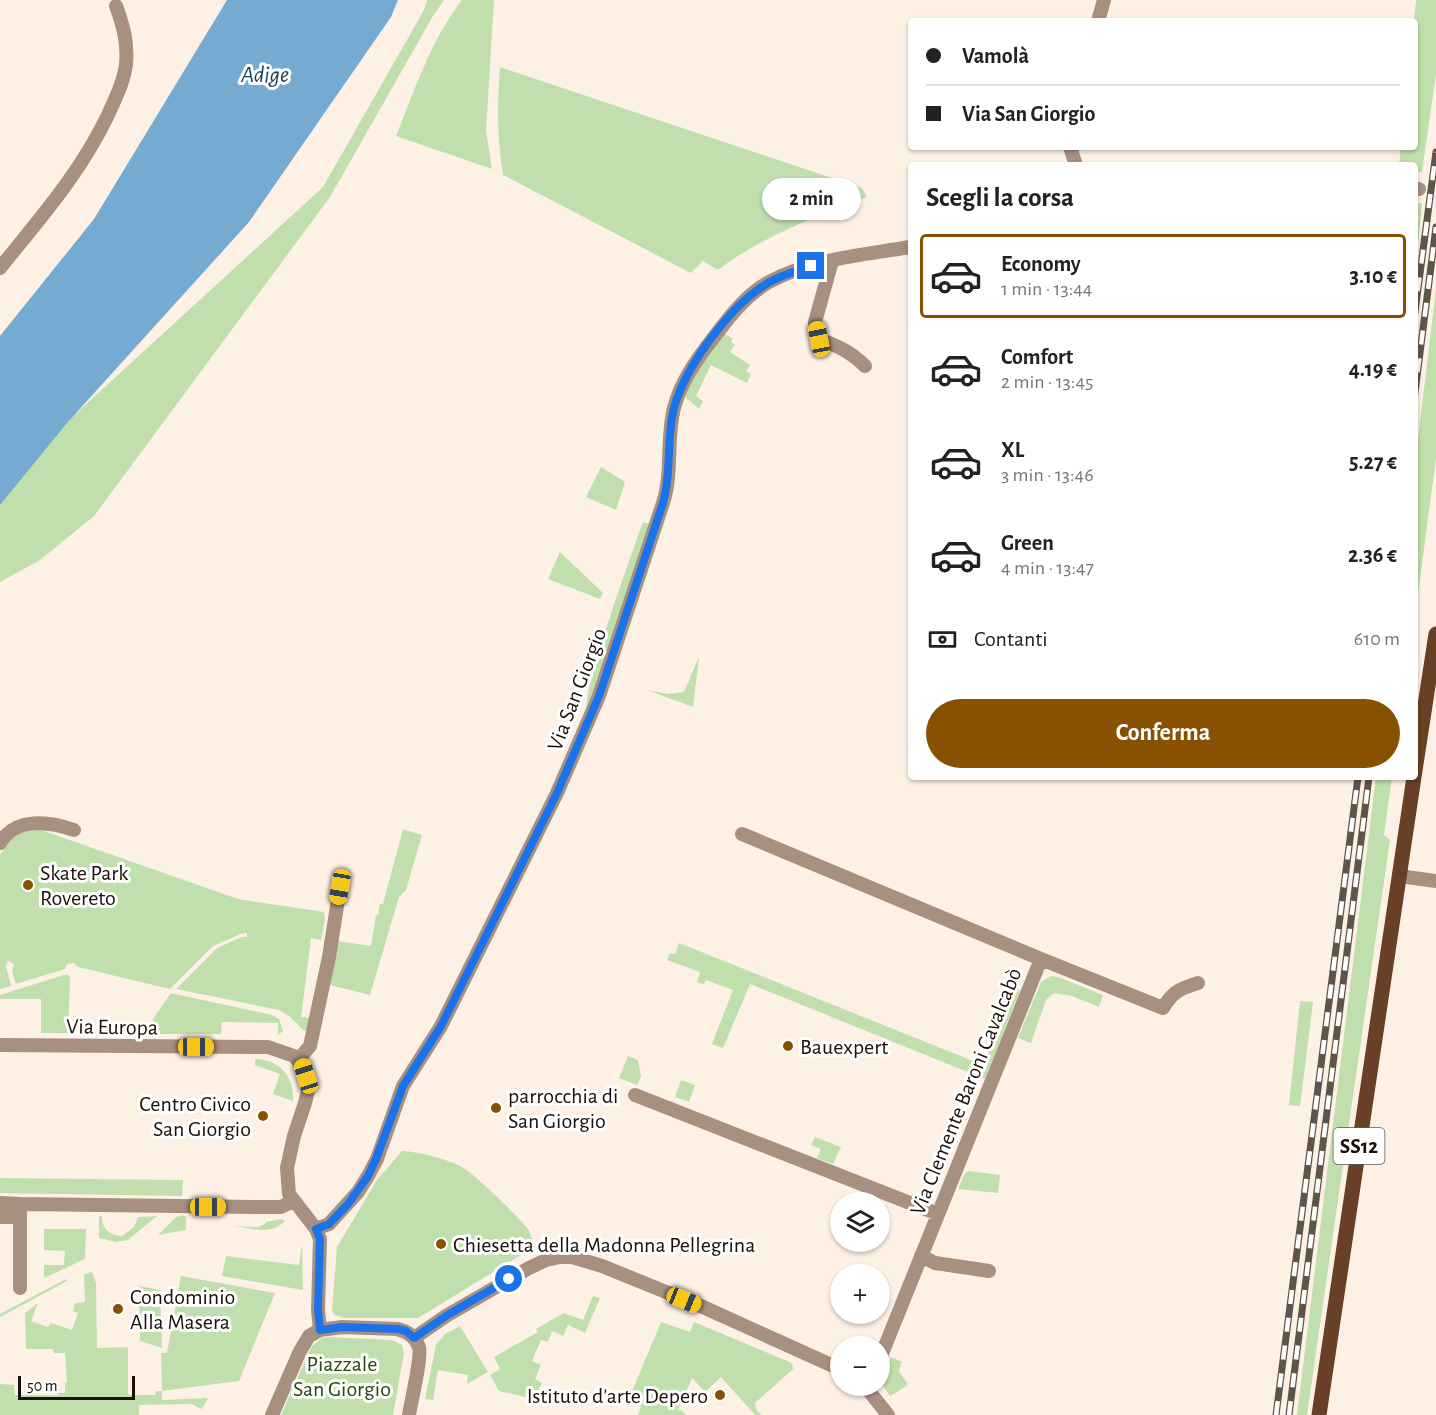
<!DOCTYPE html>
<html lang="it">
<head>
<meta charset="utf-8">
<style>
  body { margin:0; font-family:"Alegreya Sans",sans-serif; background:#f6f6f6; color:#222; height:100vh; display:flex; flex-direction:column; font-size:22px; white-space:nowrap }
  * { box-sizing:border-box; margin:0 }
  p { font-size:20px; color:#767676 }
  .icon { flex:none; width:33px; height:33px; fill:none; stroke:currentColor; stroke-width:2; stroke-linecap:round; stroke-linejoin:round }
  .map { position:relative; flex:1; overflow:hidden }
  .drawer { position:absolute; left:908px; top:162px; width:510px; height:618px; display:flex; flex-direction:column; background:#fff; border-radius:6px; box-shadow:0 2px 4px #0004 }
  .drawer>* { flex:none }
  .guide { position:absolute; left:908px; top:18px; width:510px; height:132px; border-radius:6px; box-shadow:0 2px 4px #0004; display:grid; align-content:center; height:132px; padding:0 18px; background:#fff }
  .controls { position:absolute; left:830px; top:1192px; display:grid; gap:12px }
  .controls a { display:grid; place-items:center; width:60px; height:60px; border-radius:50%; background:#fff; box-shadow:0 2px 4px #0004; font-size:30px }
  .scale { position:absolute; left:18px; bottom:15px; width:117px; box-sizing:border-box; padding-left:6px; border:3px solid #1b1007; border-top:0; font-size:16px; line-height:21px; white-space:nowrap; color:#1b1007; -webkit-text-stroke:4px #fff; paint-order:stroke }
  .end { position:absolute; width:27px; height:27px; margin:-14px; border:8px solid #1a73e8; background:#fff; box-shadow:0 0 0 3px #fff }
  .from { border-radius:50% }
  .bubble { position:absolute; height:42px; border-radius:21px; background:#fff; box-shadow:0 2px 4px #0004; font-size:20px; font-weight:700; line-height:42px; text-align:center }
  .car { position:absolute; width:18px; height:36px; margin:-18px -9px; border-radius:8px; box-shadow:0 0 4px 2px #0007; background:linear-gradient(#f5c518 24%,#345 0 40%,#f5c518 0 76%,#345 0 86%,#f5c518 0) }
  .guide b { display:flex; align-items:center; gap:21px; height:57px; font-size:22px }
  .guide b+b { border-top:2px solid #e0e0e0 }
  .guide i { width:15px; height:15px; background:#222 }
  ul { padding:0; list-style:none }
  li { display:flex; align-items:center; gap:18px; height:84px; margin:0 12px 9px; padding:0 6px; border:3px solid transparent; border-radius:6px }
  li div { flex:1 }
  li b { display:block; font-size:22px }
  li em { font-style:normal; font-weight:700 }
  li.selected { border-color:#885102 }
  li>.icon { width:54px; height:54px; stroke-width:1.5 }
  h2 { padding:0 18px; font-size:27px; line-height:72px }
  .pay { display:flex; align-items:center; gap:15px; height:66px; padding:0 18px; font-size:22px }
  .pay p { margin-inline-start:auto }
  .primary-button { display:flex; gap:12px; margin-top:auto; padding:12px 18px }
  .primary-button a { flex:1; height:69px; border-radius:36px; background:#885102; color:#fff; font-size:24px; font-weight:700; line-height:69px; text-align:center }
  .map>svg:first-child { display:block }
  .green { fill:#c0dfad }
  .water { fill:#75abd0 }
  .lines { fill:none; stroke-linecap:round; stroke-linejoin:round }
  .minor { stroke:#a89081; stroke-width:14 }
  .primary { stroke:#674025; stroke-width:15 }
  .rail-casing { stroke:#5f544a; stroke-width:7 }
  .rail { stroke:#fff; stroke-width:4.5; stroke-dasharray:14; stroke-linecap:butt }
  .route { stroke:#1a73e8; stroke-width:8 }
  .poi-dot { fill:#885102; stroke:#fff; stroke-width:2 }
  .labels { text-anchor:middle; stroke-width:6; stroke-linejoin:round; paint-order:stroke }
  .shield { fill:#fff; stroke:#5f5851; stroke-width:1.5 }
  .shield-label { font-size:21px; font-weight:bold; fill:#1b1007 }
  .street-label { font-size:22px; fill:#1b1007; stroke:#fff }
  .poi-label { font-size:22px; fill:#1b1007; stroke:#fff; text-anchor:start }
  .park-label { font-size:22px; fill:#294610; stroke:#fff }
  .water-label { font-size:24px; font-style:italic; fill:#143f59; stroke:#fff }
</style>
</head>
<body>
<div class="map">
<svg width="1436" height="1415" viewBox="0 0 1436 1415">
  <rect width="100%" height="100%" fill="#fdf1e6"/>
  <!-- green -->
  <path class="green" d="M 427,0 L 444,0 L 433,16 L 330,197 L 94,516 L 40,560 L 0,582 L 0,483 L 323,187 L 424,10 Z
    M 462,0 L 494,0 L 486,131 L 492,169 L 396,136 C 415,89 431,40 462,0 Z
    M 1416,0 L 1436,0 L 1436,74 L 1422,172 L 1415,171 L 1414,165 L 1399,165 L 1401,147 L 1414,147 L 1414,21 Z
    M 500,67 L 862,188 L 867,197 C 816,217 762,236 718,270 L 703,261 L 691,273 L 503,175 C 497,137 497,105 500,67 Z
    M 1422,203 L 1415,278 L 1415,204 Z
    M 1436,288 L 1436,458 L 1415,617 L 1415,465 Z
    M 722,332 L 733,339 L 731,342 L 735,345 L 730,352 L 750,365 L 746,371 L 751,374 L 747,383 L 711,365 L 696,396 L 703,401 L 699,409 L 686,398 L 685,389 Z
    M 601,467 L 625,482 L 616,510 L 586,497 Z
    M 643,522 L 651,524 L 587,712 C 581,692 633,550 643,522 Z
    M 560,552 L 603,593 L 600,599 L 548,579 Z
    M 699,657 L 693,707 L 647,690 L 668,694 L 684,692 Z
    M 1376,777 L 1392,777 L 1384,835 L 1390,840 L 1307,1415 L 1297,1415 Z
    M 30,829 L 44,831 L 238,899 L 324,912 L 325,920 L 321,940 L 311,938 L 301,1017 L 310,1018 L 307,1030 L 304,1031 L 289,1016 L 279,1010 L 176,989 L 217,948 L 242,937 L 247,937 L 247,933 L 243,933 L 213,946 L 170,989 L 78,967 L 74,963 L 67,964 L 65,969 L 16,984 L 12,971 L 14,964 L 8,961 L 6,966 L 11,986 L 0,989 L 0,855 L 12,836 Z
    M 403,829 L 422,835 L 406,890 L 399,897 L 370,995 L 330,985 L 337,941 L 371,946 L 376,915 L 378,915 L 380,904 L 383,904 Z
    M 679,943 L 983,1065 L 996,1035 L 1006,990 L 1012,985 L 1015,985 L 1020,991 L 985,1079 L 750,984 L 723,1048 L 712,1044 L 733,990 L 706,980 L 704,984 L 697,982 L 700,972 L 667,960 L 670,953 L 675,954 Z
    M 67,974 L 70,977 L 68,1033 L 41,1033 L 41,999 L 0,999 L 0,995 Z
    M 1051,976 L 1058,977 L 1103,995 L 1099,1007 L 1072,996 L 1054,993 L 1046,1000 L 1031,1043 L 1018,1038 L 1041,982 Z
    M 171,993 L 272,1015 L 279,1019 L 283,1031 L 278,1035 L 278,1023 L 222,1022 L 221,1034 L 152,1034 L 153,1019 Z
    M 1300,1001 L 1313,1002 L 1300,1106 L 1289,1105 Z
    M 628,1056 L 638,1060 L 641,1076 L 637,1085 L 619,1078 Z
    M 255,1059 C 279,1059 295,1077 293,1101 L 273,1094 L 280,1074 L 255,1065 Z
    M 681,1080 L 695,1085 L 689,1102 L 675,1097 Z
    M 815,1137 L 841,1147 L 833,1164 L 817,1158 L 821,1149 L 811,1145 Z
    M 402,1151 C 421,1152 443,1158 460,1166 C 473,1172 519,1217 528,1229 C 531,1234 532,1240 536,1246 L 418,1318 L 344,1318 L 335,1315 L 332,1311 L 337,1247 L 377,1180 Z
    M 968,1171 L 1000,1175 L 998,1193 L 958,1189 L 964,1175 Z
    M 0,1178 L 183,1180 L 182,1196 L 0,1193 Z
    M 183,1215 L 186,1217 L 186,1230 L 158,1235 L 176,1217 Z
    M 99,1216 L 102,1216 C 101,1229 111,1236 122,1236 L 134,1227 L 138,1217 L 157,1216 L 128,1240 L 116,1242 L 99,1238 Z
    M 282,1219 L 285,1221 C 271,1236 251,1228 233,1226 L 258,1227 L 265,1224 L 266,1222 Z
    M 44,1229 L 86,1229 L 85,1259 L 44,1278 L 44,1265 L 64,1265 L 65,1251 L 44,1250 Z
    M 302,1244 L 303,1290 L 222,1276 L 226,1256 L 299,1265 Z
    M 92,1272 L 96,1283 L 97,1348 L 128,1347 L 128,1395 L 155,1395 L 156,1391 L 162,1391 L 161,1353 L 167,1353 L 181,1276 L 275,1293 L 239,1381 L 162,1391 L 162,1400 L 208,1398 L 202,1409 L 191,1404 L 139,1405 L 139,1415 L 0,1415 L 0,1384 L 14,1385 L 15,1395 L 58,1395 L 58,1393 L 65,1393 L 65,1383 L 67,1382 L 65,1353 L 54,1353 L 53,1349 L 26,1349 L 25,1313 L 38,1303 L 31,1321 L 48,1327 L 51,1323 L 72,1330 L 78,1313 L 73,1311 L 75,1303 L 85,1302 L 84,1274 Z
    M 66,1279 L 67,1281 L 0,1317 L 0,1314 Z
    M 139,1286 L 160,1290 L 162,1348 L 140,1341 Z
    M 593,1296 L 600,1298 L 585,1333 L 568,1325 L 563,1336 L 552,1331 L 548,1342 L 541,1340 L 532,1361 L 541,1365 L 535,1379 L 542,1383 L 534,1399 L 499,1391 L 490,1375 L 500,1369 L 494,1357 L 538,1332 L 536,1329 L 564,1313 L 583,1320 Z
    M 661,1322 L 690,1332 L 694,1322 L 792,1363 L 793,1369 L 755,1403 L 756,1409 L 761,1415 L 755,1415 L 721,1377 L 705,1392 L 692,1378 L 678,1410 L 681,1410 L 686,1415 L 638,1415 L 641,1407 L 628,1401 Z
    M 460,1326 L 488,1372 L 467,1384 L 468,1375 L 438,1370 L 433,1400 L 425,1399 L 436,1345 L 445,1334 Z
    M 329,1337 L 392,1340 L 402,1345 L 404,1353 L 393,1415 L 281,1415 L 311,1347 L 322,1338 Z
    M 891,1357 L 902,1362 L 899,1371 L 908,1385 L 890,1396 L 881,1383 Z"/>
  <!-- water -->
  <path class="water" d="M 227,0 L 398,0 L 391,17 L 249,222 L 67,423 L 0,505 L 0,336 L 94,219 Z"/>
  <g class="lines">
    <!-- minor -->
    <path class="minor" d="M 1098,21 L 1104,0
      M 1070,147 L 1076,165
      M 1414,188 L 1419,189
      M 832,261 L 815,322 L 819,339 C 838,346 851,352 865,366
      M 0,268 C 41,217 79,175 108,115 C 115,99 124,82 126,64 C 128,42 123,25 116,6
      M 742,834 L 1041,959
      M 0,843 C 15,817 49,821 74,830
      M 1399,876 L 1436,881
      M 0,1045 L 268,1047 L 294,1056 L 302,1065 L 306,1076 L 308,1090 L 305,1103 L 294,1136 L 287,1168 L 289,1194 L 316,1229 L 320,1239 L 318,1310 L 320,1330
      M 298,1060 L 310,1046 L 329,957 L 340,887
      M 635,1095 L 938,1214
      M 0,1203 L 20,1204
      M 0,1217 L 20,1217
      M 316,1229 L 329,1224 L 358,1192 L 368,1176 L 377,1159 L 403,1086 L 441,1026 L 557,793 L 599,696 L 663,503 C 673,472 666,439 674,408 C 681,381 697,359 714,337 C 730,316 746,295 769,282 C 811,259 864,255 910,247
      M 921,1256 L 935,1263 L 989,1271
      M 20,1288 L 20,1204 L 264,1207 L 281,1207 L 293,1201
      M 414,1338 L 446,1316 L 529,1268 L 546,1260 L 560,1257 L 572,1257 L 602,1266 L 703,1307 L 840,1369
      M 879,1361 L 1041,959 L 1163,1008 C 1173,991 1180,989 1198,983
      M 865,1386 L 888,1415
      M 272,1415 L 300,1351 L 309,1336 L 320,1330 L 342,1327 L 397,1329 C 408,1331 415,1337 419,1347 C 422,1357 411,1402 409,1415"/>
    <!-- primary -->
    <path class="primary" d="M 1414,777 L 1436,634
      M 1319,1415 L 1414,777"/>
    <defs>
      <path id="rail" d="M 1414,319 L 1436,152
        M 1414,400 L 1436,227
        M 1276,1415 L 1358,777
        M 1289,1415 L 1369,777"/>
    </defs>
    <!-- rail casing -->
    <use href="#rail" class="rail-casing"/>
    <!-- rail -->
    <use href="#rail" class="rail"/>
  </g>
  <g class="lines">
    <!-- route -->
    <path class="route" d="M 509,1279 L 446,1316 L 414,1338 L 406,1331 L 398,1329 L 342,1327 L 320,1330 L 318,1310 L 320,1239 L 316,1229 L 329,1224 L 348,1204 L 368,1176 L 376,1159 L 403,1086 L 441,1026 L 557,793 L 599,696 L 663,503 C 672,472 666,439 674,408 C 685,367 731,304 768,283 C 781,275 797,271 811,266"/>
  </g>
  <!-- markers -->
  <g class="poi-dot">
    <circle cx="28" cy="885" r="6"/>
    <circle cx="788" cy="1046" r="6"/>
    <circle cx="496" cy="1108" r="6"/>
    <circle cx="263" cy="1116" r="6"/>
    <circle cx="441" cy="1244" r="6"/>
    <circle cx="118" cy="1309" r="6"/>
    <circle cx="720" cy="1395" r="6"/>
  </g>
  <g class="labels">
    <!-- shield labels -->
    <rect class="shield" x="1333.5" y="1128" width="51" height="36" rx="4.5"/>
    <g class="shield-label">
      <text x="1359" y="1153">SS12</text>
    </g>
    <!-- street labels -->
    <g class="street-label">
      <text transform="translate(576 689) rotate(-69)" y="8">Via San Giorgio</text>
      <text transform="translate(112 1026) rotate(1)" y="8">Via Europa</text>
      <text transform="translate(965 1091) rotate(-68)" y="8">Via Clemente Baroni Cavalcabò</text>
    </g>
    <!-- poi labels -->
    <g class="poi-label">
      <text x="40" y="880">Skate Park<tspan x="40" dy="25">Rovereto</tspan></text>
      <text x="800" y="1054">Bauexpert</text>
      <text x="508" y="1103">parrocchia di<tspan x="508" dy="25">San Giorgio</tspan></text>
      <text x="251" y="1111" text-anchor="end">Centro Civico<tspan x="251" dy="25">San Giorgio</tspan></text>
      <text x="453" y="1252">Chiesetta della Madonna Pellegrina</text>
      <text x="130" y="1304">Condominio<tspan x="130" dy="25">Alla Masera</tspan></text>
      <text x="708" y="1403" text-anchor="end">Istituto d'arte Depero</text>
    </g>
    <!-- park labels -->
    <g class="park-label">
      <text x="342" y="1371">Piazzale<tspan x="342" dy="25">San Giorgio</tspan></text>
    </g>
    <!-- water labels -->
    <g class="water-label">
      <text x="265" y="82">Adige</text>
    </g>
  </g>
</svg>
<div class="controls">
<a><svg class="icon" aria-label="layers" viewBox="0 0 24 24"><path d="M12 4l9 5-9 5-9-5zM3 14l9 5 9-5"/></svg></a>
<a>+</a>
<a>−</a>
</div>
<div class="scale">50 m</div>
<i class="end from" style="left:509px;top:1279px"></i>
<i class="end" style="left:811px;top:266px"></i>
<div class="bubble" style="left:762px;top:178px;width:99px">2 min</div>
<i class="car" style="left:819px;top:339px;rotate:349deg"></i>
<i class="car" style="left:340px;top:887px;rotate:190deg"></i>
<i class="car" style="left:196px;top:1047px;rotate:90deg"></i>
<i class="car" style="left:306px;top:1076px;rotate:342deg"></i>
<i class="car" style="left:208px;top:1207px;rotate:90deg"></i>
<i class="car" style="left:684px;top:1300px;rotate:112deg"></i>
<div class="guide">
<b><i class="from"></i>Vamolà</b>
<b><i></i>Via San Giorgio</b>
</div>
<section class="drawer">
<h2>Scegli la corsa</h2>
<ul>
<li class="selected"><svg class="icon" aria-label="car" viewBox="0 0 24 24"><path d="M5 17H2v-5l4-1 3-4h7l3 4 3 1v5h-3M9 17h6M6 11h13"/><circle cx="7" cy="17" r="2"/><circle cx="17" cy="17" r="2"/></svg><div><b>Economy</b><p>1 min · 13:44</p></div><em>3.10 €</em></li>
<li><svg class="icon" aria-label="car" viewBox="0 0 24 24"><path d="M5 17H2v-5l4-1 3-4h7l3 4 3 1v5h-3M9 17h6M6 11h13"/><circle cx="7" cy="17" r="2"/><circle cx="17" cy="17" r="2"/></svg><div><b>Comfort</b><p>2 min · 13:45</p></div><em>4.19 €</em></li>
<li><svg class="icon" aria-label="car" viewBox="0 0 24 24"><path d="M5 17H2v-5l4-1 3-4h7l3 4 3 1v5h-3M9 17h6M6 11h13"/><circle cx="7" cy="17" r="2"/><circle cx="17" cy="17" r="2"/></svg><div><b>XL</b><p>3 min · 13:46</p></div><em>5.27 €</em></li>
<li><svg class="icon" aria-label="car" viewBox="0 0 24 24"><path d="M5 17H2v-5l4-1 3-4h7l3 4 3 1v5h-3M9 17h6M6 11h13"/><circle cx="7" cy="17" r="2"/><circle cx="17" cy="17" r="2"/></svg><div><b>Green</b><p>4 min · 13:47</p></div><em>2.36 €</em></li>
</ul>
<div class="pay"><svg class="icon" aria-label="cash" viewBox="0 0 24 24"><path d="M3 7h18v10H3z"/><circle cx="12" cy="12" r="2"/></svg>Contanti<p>610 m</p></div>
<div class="primary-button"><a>Conferma</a></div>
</section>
</div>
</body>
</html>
